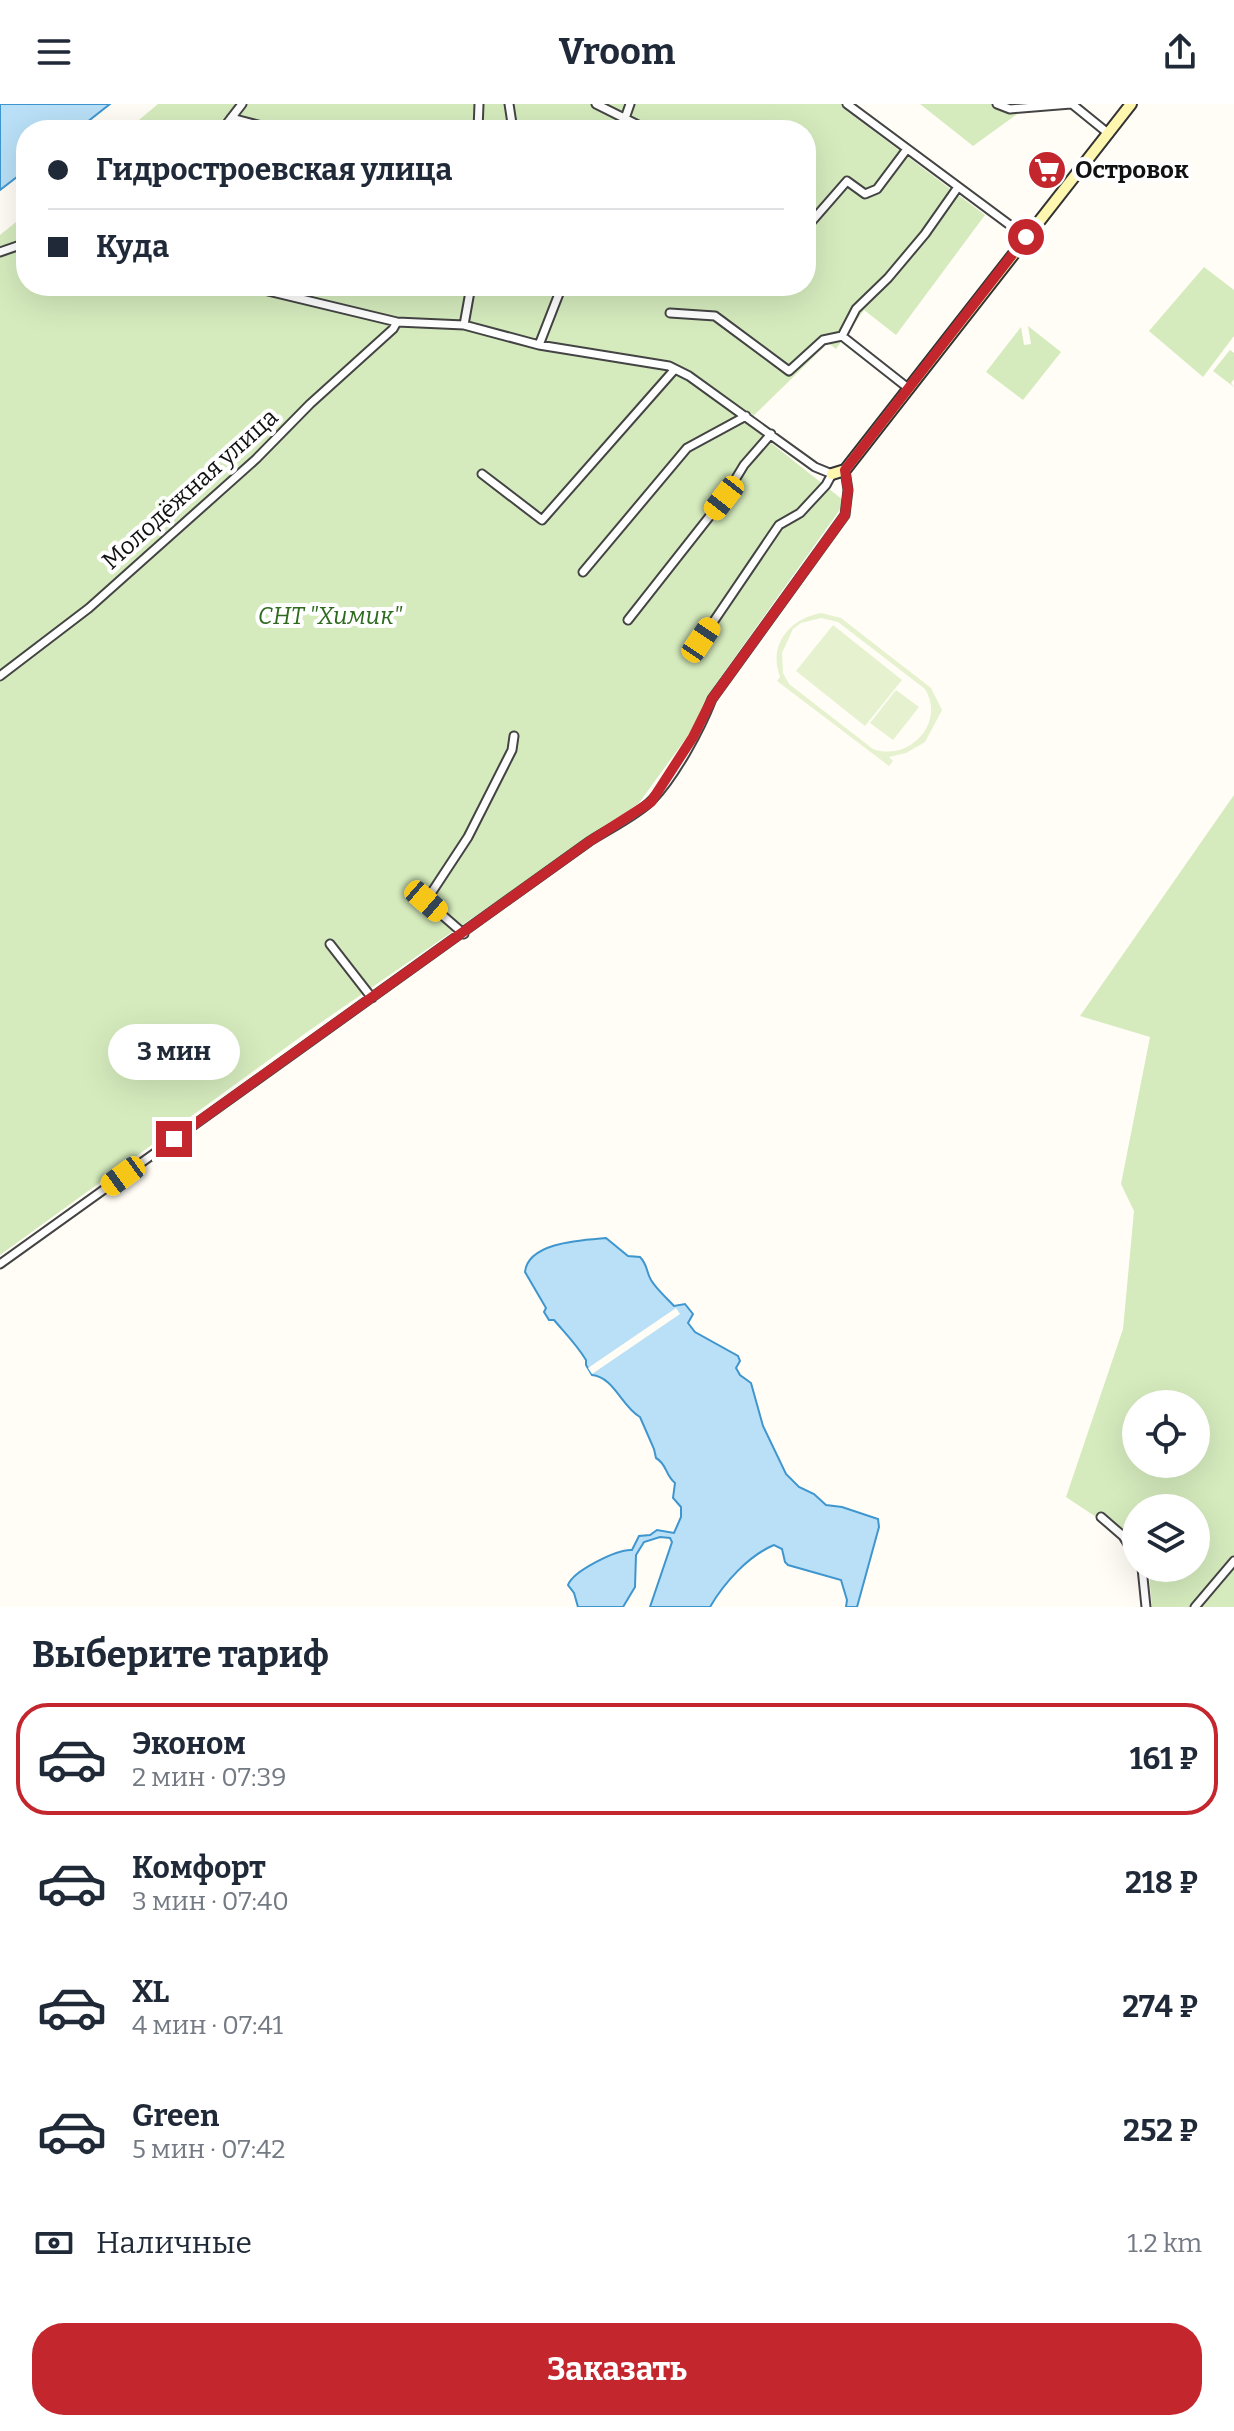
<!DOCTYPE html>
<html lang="ru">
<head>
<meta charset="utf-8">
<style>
  body { margin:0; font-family:Bitter,serif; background:#f2f2f3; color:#1f2937; height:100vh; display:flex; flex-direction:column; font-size:30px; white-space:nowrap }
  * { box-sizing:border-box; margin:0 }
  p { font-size:26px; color:#747a83 }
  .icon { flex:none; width:44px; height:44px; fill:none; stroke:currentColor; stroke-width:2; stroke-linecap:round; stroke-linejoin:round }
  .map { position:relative; height:1503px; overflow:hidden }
  .panel { display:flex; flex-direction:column; background:#fff; flex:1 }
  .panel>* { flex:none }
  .banner { position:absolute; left:16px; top:16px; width:800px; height:176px; border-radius:32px; box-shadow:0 8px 32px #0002; display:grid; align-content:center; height:176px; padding:0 32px; background:#fff }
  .fabs { position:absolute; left:1122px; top:1286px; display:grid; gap:16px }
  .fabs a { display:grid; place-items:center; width:88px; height:88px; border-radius:50%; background:#fff; box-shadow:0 8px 32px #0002; font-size:40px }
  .end { position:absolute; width:36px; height:36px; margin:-18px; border:10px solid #c4262e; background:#fff; box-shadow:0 0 0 4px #fff }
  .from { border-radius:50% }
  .bubble { position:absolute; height:56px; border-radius:28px; background:#fff; box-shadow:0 8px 32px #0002; font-size:26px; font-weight:700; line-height:56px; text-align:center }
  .car { position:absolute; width:24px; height:48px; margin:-24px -12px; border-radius:10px; box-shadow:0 0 6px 2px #0007; background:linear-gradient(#f5c518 24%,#345 0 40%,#f5c518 0 76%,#345 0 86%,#f5c518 0) }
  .banner b { display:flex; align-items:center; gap:28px; height:76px; font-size:30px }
  .banner b+b { border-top:2px solid #e0e1e3 }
  .banner i { width:20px; height:20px; background:#1f2937 }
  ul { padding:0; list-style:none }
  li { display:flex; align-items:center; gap:24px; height:112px; margin:0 16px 12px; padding:0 16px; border:4px solid transparent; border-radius:32px }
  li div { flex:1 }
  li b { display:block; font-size:30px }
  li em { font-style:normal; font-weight:700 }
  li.selected { border-color:#c4262e }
  li>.icon { width:72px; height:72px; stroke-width:1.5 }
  h2 { padding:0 32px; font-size:36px; line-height:96px }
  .pay { display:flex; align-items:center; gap:20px; height:88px; padding:0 32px; font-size:30px }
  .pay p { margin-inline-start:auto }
  .button { display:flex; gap:16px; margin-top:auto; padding:16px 32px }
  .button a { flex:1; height:92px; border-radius:32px; background:#c4262e; color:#fff; font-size:32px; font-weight:700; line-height:92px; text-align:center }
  header { display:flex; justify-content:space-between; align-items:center; height:104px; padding:0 32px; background:#fff; font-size:36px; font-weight:700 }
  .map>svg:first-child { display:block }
  .green { fill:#d5ebbd; fill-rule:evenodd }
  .pitch { fill:#e6f2cf; fill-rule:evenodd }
  .water { fill:#b9e0f7; stroke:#3f96cf; stroke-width:2 }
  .pier { fill:#fffdf5 }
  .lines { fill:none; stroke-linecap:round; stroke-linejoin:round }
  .street-casing { stroke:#444; stroke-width:11 }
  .secondary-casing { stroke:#333; stroke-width:14 }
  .street { stroke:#fff; stroke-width:7 }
  .secondary { stroke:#fff6b0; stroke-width:10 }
  .route { stroke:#c4262e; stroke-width:10 }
  .labels { text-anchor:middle; stroke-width:8; stroke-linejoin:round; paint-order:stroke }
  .poi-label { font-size:24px; font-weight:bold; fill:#111; stroke:#fff; text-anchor:start }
  .street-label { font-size:24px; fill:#111; stroke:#fff }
  .park-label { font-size:24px; font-style:italic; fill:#2f6b1f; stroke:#fff }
</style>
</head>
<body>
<header><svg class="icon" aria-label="menu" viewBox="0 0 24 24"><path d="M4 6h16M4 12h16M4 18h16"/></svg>Vroom<svg class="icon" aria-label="share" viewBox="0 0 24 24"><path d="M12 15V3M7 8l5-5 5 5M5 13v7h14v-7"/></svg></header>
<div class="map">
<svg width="1234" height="1503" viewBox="0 0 1234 1503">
  <rect width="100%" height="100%" fill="#fffdf5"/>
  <!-- green -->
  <path class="green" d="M 158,0 L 846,0 L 843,4 L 985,111 L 896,231 L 864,206 L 836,245 L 828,239 L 746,319 L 843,396 L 839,407 L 715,581 L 697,619 L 639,699 L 310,926 L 0,1151 L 0,131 L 26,110 L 26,182 L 806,182 L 806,26 L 127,26 Z
    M 920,0 L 1031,0 L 973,42 Z
    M 1204,163 L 1234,186 L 1234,232 L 1203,273 L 1149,227 Z
    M 1028,222 L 1061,248 L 1023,296 L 986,268 L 1021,223 L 1024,241 L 1031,240 Z
    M 1230,246 L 1234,249 L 1234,275 L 1231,279 L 1234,283 L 1213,267 Z
    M 1234,691 L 1234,1503 L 1152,1503 L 1149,1470 L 1145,1464 L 1196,1464 L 1196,1404 L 1136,1404 L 1136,1449 L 1126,1433 L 1066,1393 L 1123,1225 L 1134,1107 L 1121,1080 L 1150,933 L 1080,912 ZM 1136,1300 L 1196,1300 L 1196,1360 L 1136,1360 Z"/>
  <!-- pitch -->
  <path class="pitch" d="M 821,509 L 841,514 L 931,584 L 942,606 L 925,638 L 906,649 L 889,653 L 893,657 L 889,662 L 777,577 L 780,573 C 768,541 789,515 821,509 ZM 821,514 L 838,518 L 925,585 C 946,619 909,658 873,645 L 789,580 L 783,569 L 782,549 L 793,525 L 801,519 Z
    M 833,521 L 902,576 L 865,622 L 796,567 Z
    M 896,586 L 919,603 L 893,636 L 870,619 Z"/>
  <!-- water -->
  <path class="water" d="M 0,0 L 110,0 L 77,26 L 26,26 L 26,66 L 0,86 Z
    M 606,1134 L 628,1152 L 640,1153 C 648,1161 646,1168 651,1176 C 657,1186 667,1194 674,1202 L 685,1200 L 693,1210 L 688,1219 L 695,1228 L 738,1252 L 740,1257 L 736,1264 L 740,1271 L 751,1279 L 763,1322 L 786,1370 L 799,1383 L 814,1390 L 826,1401 L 842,1403 L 878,1415 L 879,1423 L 857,1503 L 846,1503 L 847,1496 L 841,1476 L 788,1461 L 785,1458 L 782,1445 L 774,1441 C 748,1452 724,1479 710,1503 L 650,1503 L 672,1438 L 670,1434 L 660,1433 L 644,1438 L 636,1451 L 635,1483 L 623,1503 L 578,1503 L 574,1489 L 568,1481 C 573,1467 617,1445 632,1446 L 639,1432 L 650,1431 L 657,1426 L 674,1429 L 681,1413 L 681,1403 L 673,1394 L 675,1379 C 665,1371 667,1360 656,1354 L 654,1345 L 640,1313 C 622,1303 614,1273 592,1271 L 586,1261 L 586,1256 C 577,1241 565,1229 554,1216 L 549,1216 L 544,1208 L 546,1204 L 525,1168 C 528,1138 583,1136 606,1134 Z"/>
  <!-- pier -->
  <path class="pier" d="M 676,1204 L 680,1210 L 592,1270 L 588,1264 Z"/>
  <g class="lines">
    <defs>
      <path id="street" d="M 509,0 L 513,26
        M 596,0 L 648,26
        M 847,0 L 1026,133
        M 997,0 L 1010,5 L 1071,0
        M 1072,0 L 1109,30
        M 231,14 L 277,26
        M 222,26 L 242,0
        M 478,26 L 479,0
        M 621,26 L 630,0
        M 806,124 L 847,77 L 865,90 L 877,85 L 907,45
        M 0,148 L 26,139
        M 247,182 L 397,218 L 464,221 L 539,241 L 669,262 L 689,272 L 815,363 L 832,370 L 826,381 L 800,409 L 779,421 L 701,536
        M 670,209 L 715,212 L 789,267 L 823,236 L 842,232 L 908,284
        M 464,221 L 471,182
        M 842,232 L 856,205 L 888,174 L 925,130 L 958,83
        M 539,241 L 562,182
        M 482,370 L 542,416 L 675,265
        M 583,468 L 687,344 L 746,312
        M 628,516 L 724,394 L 744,361 L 771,330
        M 0,572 L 89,504 L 256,355 L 310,300 L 393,225 L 397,218
        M 464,830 L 426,797 L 468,733 L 512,646 L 514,632
        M 330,840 L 372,894
        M 0,1160 L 590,737 C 607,726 639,710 652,696 C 675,672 700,626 712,595 L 845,411 L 848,386 L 845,366
        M 1101,1413 L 1123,1432 L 1136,1453
        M 1142,1464 L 1146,1503
        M 1195,1503 L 1234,1457"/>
      <path id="secondary" d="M 832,370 L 845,366 L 1131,0"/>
    </defs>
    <!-- street casing -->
    <use href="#street" class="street-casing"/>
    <!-- secondary casing -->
    <use href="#secondary" class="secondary-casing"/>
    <!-- street -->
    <use href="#street" class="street"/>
    <!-- secondary -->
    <use href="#secondary" class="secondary"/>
  </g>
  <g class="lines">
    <!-- route -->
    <path class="route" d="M 174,1035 L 590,737 L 651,698 L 693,633 L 712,595 L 845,411 L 848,386 L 845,366 L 1026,133"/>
  </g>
  <!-- icons -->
  <defs>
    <symbol id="supermarket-disc" viewBox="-11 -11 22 22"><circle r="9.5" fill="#c4262e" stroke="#fff"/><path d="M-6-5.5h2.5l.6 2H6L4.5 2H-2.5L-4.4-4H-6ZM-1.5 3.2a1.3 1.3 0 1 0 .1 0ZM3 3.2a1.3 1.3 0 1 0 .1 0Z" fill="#fff"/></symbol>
  </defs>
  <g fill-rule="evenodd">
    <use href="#supermarket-disc" x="1025" y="44" width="44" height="44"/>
  </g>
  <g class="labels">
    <!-- poi labels -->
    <g class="poi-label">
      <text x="1075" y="74">Островок</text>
    </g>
    <!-- street labels -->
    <g class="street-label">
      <text transform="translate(190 385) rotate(-42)" y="8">Молодёжная улица</text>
    </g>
    <!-- park labels -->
    <g class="park-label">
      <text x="330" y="520">СНТ "Химик"</text>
    </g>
  </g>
</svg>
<div class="fabs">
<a><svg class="icon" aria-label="locate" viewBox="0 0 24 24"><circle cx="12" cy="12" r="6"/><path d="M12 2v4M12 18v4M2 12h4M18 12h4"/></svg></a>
<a><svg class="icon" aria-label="layers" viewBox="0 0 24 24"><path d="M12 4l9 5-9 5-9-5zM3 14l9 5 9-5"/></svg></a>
</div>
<i class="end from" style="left:1026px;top:133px"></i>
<i class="end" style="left:174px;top:1035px"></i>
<div class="bubble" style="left:108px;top:920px;width:132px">3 мин</div>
<i class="car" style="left:724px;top:394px;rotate:218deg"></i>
<i class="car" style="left:701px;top:536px;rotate:34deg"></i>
<i class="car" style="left:426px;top:797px;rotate:131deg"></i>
<i class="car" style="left:123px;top:1072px;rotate:234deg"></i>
<div class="banner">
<b><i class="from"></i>Гидростроевская улица</b>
<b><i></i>Куда</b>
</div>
</div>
<section class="panel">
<h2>Выберите тариф</h2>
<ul>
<li class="selected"><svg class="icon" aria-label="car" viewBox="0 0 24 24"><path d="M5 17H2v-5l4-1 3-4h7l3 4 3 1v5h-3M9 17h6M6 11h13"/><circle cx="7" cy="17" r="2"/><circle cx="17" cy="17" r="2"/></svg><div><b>Эконом</b><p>2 мин · 07:39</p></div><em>161 ₽</em></li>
<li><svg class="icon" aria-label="car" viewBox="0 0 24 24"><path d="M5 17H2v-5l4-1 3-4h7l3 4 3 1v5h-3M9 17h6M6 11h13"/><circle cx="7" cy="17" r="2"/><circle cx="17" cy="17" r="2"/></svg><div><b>Комфорт</b><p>3 мин · 07:40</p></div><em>218 ₽</em></li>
<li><svg class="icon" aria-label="car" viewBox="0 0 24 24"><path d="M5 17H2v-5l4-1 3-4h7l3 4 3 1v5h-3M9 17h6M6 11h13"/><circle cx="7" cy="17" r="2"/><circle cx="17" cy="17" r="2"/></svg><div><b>XL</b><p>4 мин · 07:41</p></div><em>274 ₽</em></li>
<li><svg class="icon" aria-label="car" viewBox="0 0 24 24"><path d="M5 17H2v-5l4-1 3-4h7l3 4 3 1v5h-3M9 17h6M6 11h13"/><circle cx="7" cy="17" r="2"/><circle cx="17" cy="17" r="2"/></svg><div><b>Green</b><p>5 мин · 07:42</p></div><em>252 ₽</em></li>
</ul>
<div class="pay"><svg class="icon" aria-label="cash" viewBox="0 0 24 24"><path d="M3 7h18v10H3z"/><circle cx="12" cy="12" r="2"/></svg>Наличные<p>1.2 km</p></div>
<div class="button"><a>Заказать</a></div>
</section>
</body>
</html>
